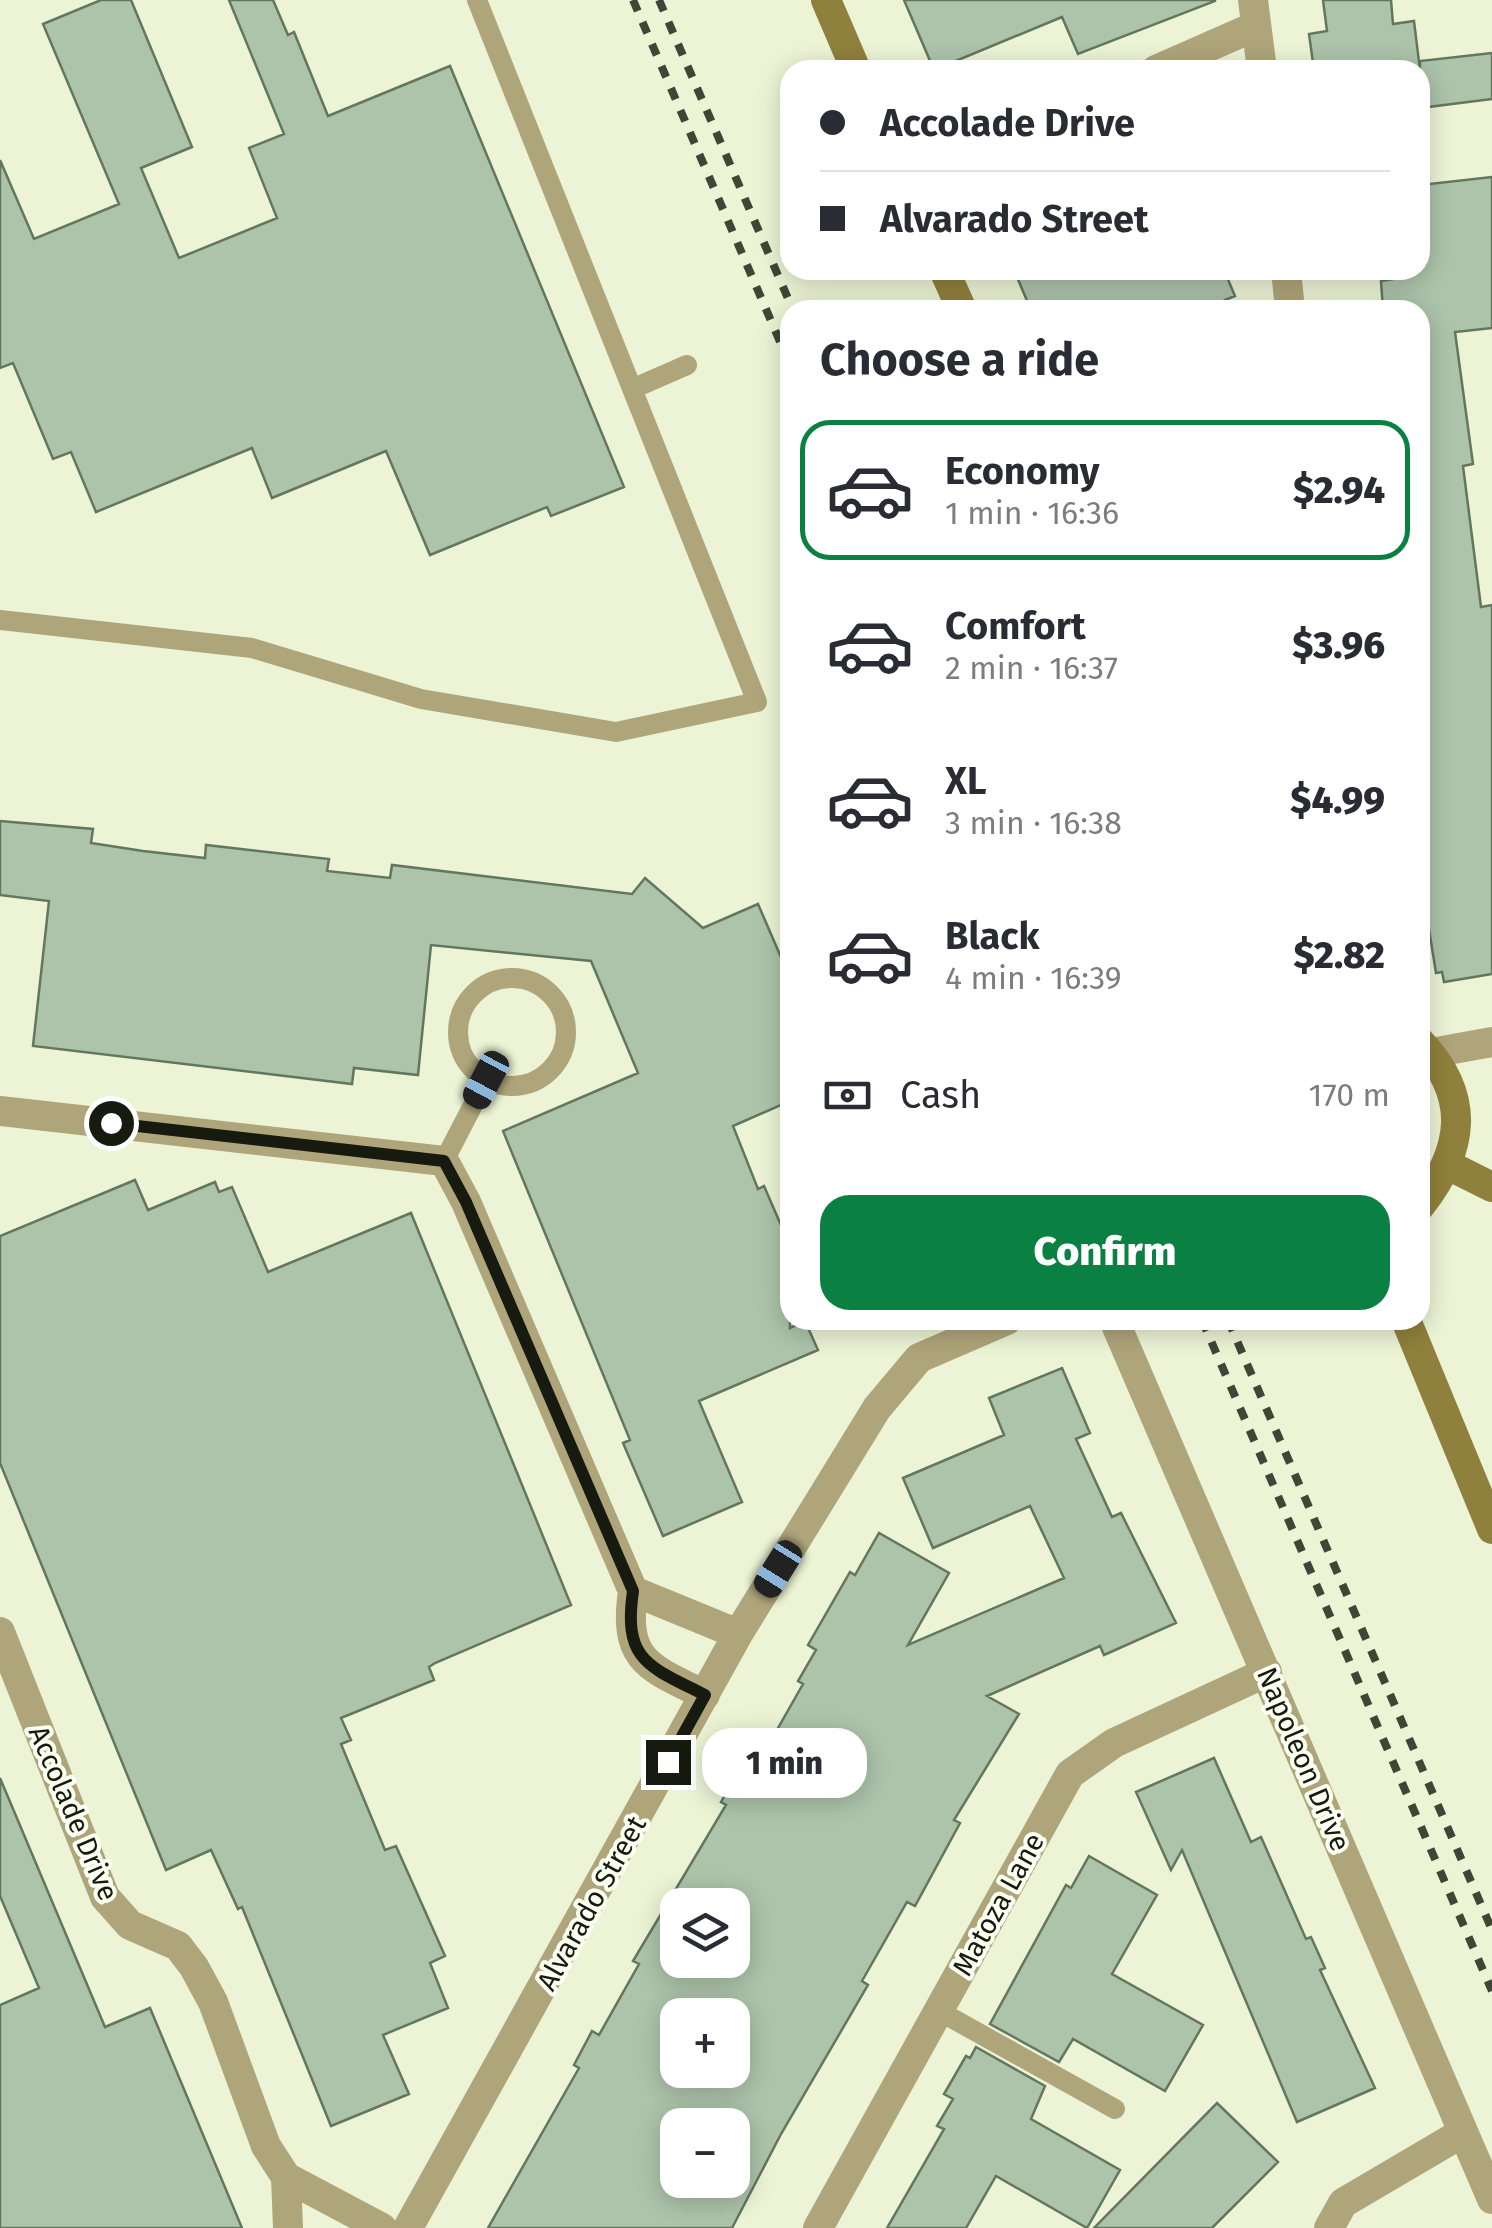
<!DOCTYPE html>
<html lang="en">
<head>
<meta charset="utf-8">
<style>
  body { margin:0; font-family:"Fira Sans",sans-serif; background:#f2f2f3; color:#2b2b33; height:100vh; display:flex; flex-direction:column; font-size:38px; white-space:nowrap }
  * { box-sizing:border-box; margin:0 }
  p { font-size:32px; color:#7c7c81 }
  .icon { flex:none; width:55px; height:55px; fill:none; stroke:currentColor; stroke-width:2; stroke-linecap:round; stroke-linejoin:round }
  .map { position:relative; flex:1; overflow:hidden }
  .side { position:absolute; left:780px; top:300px; width:650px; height:1030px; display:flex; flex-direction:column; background:#fff; border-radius:30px; box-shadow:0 5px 25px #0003 }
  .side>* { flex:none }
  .hud { position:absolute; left:780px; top:60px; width:650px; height:220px; border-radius:30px; box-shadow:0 5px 25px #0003; display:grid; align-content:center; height:220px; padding:0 40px; background:#fff }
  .controls { position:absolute; left:660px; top:1888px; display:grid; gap:20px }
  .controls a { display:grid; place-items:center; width:90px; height:90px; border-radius:20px; background:#fff; box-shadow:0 5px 25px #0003; font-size:50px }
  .end { position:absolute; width:45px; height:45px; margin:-22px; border:12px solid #171a0f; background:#fff; box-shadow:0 0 0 5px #fff }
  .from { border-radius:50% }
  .bubble { position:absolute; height:70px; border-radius:30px; background:#fff; box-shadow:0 5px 25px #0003; font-size:32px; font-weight:800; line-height:70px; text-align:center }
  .car { position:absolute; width:30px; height:60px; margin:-30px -15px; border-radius:12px; box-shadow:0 0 8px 2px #0007; background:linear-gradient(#222 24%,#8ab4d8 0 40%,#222 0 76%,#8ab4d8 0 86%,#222 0) }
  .hud b { display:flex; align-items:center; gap:35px; height:95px; font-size:38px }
  .hud b+b { border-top:2px solid #e1e1e2 }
  .hud i { width:25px; height:25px; background:#2b2b33 }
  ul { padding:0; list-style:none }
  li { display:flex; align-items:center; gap:30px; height:140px; margin:0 20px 15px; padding:0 20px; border:5px solid transparent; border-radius:30px }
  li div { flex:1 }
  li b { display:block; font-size:38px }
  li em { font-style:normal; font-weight:800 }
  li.selected { border-color:#0b8043 }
  li>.icon { width:90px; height:90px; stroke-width:1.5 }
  h2 { padding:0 40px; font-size:45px; line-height:120px }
  .pay { display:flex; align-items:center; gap:25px; height:110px; padding:0 40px; font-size:38px }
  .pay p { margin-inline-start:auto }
  .action { display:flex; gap:20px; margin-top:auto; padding:20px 40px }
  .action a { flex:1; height:115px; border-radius:30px; background:#0b8043; color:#fff; font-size:40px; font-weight:800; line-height:115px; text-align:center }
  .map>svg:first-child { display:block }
  .building { fill:#adc3aa; stroke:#637760; stroke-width:2.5; fill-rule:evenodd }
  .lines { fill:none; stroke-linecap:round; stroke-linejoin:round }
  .lane { stroke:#afa57b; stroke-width:20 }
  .street { stroke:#afa57b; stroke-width:30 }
  .secondary { stroke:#90803d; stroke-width:30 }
  .rail { stroke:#414536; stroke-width:8; stroke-dasharray:12 12; stroke-linecap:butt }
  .route { stroke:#171a0f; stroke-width:12 }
  .labels { text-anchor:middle; stroke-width:8; stroke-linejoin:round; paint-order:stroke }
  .street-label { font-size:28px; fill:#171a0f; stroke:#fbfff2 }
</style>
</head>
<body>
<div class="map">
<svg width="1492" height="2228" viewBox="0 0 1492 2228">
  <rect width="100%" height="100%" fill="#ecf4d5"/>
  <!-- building -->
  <path class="building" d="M 101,0 L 131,0 L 192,147 L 141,168 L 179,258 L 277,218 L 249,148 L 284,134 L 229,0 L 273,0 L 288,35 L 294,32 L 328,116 L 450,66 L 624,487 L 551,516 L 547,507 L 430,555 L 386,451 L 272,498 L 252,448 L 96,512 L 71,452 L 53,459 L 13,363 L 0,368 L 0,160 L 34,239 L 119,204 L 43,24 Z
    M 904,0 L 1215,0 L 1215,1 L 1078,54 L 1062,17 L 934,70 Z
    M 1323,0 L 1391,0 L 1393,24 L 1414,21 L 1420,70 L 1314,70 L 1309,34 L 1327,31 Z
    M 1492,53 L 1492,99 L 1420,108 L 1420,61 Z
    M 1492,177 L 1492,328 L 1455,332 L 1473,464 L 1463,466 L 1481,607 L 1492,605 L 1492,974 L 1444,982 L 1442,972 L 1436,973 L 1420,873 L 1420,310 L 1383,310 L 1381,281 L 1406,277 L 1405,270 L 1420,270 L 1420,185 Z
    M 1014,270 L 1224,270 L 1235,296 L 1225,300 L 1229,310 L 1031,310 Z
    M 0,821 L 93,829 L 91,843 L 143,851 L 205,858 L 206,845 L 329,859 L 327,871 L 390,878 L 392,865 L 632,894 L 645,878 L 703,928 L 758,904 L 790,978 L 790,1101 L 733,1126 L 758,1189 L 764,1186 L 790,1246 L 790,1328 L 805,1321 L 818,1350 L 699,1401 L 742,1502 L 663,1536 L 623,1443 L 630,1440 L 503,1131 L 638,1073 L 591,961 L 431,945 L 418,1075 L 354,1068 L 352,1084 L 33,1046 L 49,901 L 0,895 Z
    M 135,1180 L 148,1210 L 215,1182 L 219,1192 L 232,1187 L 268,1272 L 411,1213 L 571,1605 L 435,1663 L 429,1667 L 434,1680 L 341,1718 L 351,1740 L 341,1744 L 385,1850 L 396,1846 L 445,1956 L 430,1963 L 448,2008 L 383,2035 L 409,2094 L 331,2126 L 242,1907 L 238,1909 L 211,1850 L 166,1870 L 0,1463 L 0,1236 Z
    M 1062,1368 L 1090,1433 L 1076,1439 L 1112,1517 L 1121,1513 L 1176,1623 L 1104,1655 L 1100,1646 L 987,1696 L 1019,1714 L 954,1820 L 960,1823 L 915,1906 L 907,1902 L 862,1981 L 868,1985 L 781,2134 L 732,2228 L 488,2228 L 579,2068 L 574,2065 L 592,2031 L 599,2035 L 639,1964 L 633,1961 L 726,1805 L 721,1802 L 742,1765 L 753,1772 L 803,1684 L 798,1681 L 816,1650 L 808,1645 L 850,1572 L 855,1575 L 879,1533 L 949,1573 L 908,1645 L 1064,1578 L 1030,1506 L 933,1548 L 903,1478 L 1004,1435 L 989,1398 ZM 678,1905 L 732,1905 L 732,1960 L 678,1960 ZM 678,2015 L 732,2015 L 732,2070 L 678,2070 ZM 678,2125 L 732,2125 L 732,2180 L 678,2180 Z
    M 1214,1758 L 1251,1842 L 1261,1837 L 1306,1939 L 1311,1937 L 1325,1968 L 1320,1970 L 1375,2088 L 1297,2122 L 1182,1850 L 1171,1870 L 1136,1792 Z
    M 0,1778 L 105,2027 L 150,2008 L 242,2228 L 0,2228 L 0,2005 L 39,1988 L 0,1896 Z
    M 1089,1856 L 1157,1895 L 1112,1974 L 1203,2025 L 1165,2091 L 1073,2039 L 1059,2062 L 990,2024 L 1066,1885 L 1071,1888 Z
    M 976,2047 L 1045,2086 L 1031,2119 L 1120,2170 L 1087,2228 L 996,2176 L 966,2228 L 887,2228 L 944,2129 L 937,2126 L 953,2099 L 944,2094 L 966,2056 L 970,2058 Z
    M 1217,2103 L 1278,2162 L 1212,2228 L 1094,2228 Z"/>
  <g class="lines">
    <!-- lane -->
    <path class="lane" d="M 632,389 L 687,365
      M 0,620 L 252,648 L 421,699 L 616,732 L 757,702 L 477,0
      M458 1032a54 54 0 1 1 108 0a54 54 0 1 1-108 0Z
      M 444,1161 L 486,1080
      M 939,2011 L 1115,2109"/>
    <!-- street -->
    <path class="street" d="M 1253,0 L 1262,70
      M 1156,70 L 1256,26
      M 1286,270 L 1290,310
      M 1431,1053 L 1492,1042
      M 0,1111 L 444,1161 L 466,1202 L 633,1591 C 623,1661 648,1667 705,1695
      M 1114,1320 L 1492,2199
      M 633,1591 L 738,1634
      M 0,1632 L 105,1897 L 130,1925 L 178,1946 L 194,1967 L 213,2002 L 266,2146 L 286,2177 L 382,2228
      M 286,2177 L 288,2228
      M 408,2228 L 738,1634 L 877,1408 L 919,1358 L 1007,1320
      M 818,2228 L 1070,1774 L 1114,1743 L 1267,1672
      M 1329,2228 L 1343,2203 L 1462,2133"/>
    <!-- secondary -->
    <path class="secondary" d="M 826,0 L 856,70
      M 944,270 L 962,310
      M 1420,1042 C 1472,1097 1464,1150 1420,1206
      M 1448,1165 L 1492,1187
      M 1406,1320 L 1492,1529"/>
    <!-- rail -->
    <path class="rail" d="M 633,0 L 790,365
      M 659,0 L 793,310
      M 1202,1320 L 1492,1991
      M 1228,1320 L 1492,1930"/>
  </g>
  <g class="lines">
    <!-- route -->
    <path class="route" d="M 111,1123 L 444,1161 L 466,1202 L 633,1591 C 623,1661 648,1666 705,1695 L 668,1762"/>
  </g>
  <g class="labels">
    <!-- street labels -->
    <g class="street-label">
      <text transform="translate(1304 1759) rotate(67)" y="10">Napoleon Drive</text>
      <text transform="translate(74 1813) rotate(67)" y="10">Accolade Drive</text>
      <text transform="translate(591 1903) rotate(-61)" y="10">Alvarado Street</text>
      <text transform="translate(998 1904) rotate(-61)" y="10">Matoza Lane</text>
    </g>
  </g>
</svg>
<div class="controls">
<a><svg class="icon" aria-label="layers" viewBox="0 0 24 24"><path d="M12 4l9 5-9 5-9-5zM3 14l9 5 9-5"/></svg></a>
<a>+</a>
<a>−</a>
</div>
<i class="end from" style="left:111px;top:1123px"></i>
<i class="end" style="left:668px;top:1762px"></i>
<div class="bubble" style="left:702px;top:1728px;width:165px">1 min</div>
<i class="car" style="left:486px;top:1080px;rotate:208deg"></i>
<i class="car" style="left:778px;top:1569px;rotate:212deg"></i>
<div class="hud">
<b><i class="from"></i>Accolade Drive</b>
<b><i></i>Alvarado Street</b>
</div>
<section class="side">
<h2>Choose a ride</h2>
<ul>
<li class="selected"><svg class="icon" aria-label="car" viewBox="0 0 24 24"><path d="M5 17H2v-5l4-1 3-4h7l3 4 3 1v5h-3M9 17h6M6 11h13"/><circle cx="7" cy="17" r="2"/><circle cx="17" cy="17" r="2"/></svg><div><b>Economy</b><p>1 min · 16:36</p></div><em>$2.94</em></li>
<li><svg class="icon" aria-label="car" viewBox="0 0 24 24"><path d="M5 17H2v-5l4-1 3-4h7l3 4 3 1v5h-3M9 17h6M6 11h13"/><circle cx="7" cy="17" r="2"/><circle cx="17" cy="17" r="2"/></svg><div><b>Comfort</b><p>2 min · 16:37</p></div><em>$3.96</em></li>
<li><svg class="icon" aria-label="car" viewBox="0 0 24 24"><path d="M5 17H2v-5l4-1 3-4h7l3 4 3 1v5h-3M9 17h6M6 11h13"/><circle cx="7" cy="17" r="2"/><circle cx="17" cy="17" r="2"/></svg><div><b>XL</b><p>3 min · 16:38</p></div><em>$4.99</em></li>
<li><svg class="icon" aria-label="car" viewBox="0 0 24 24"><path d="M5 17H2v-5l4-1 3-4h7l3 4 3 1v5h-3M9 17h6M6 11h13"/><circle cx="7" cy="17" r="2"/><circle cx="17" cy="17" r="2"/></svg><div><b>Black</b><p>4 min · 16:39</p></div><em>$2.82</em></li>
</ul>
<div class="pay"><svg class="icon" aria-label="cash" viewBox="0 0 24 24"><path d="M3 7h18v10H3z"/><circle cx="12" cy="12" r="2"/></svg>Cash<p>170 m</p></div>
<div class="action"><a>Confirm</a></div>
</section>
</div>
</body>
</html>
